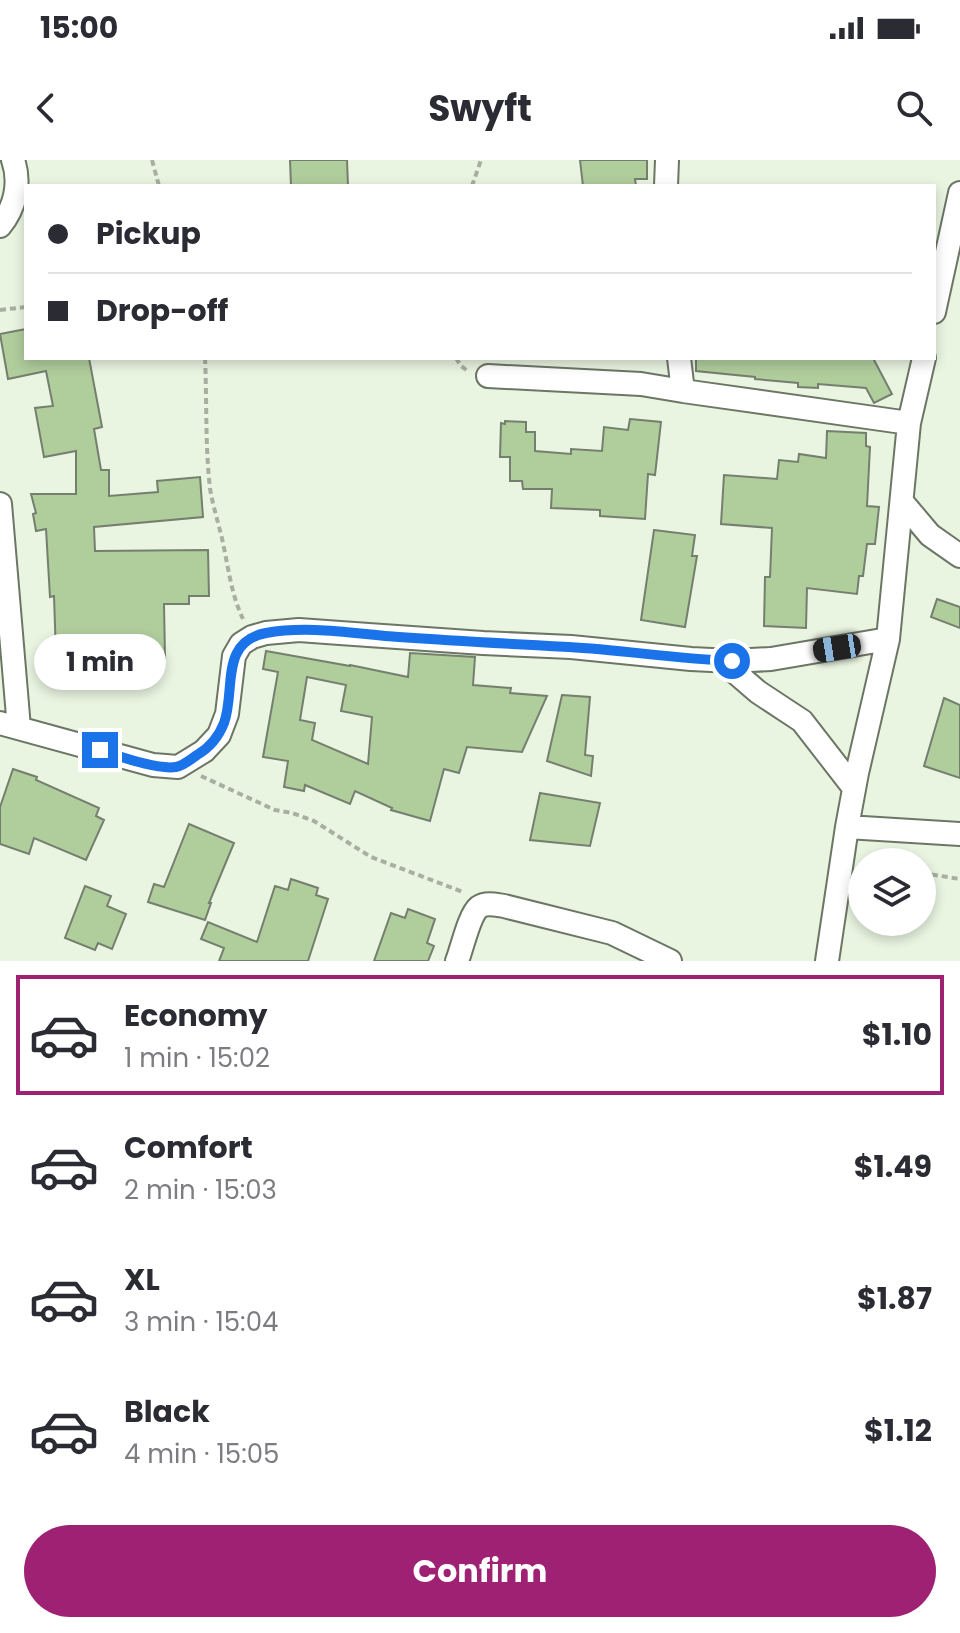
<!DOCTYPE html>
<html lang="en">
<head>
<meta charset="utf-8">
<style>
  body { margin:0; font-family:Poppins,sans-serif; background:#f7f7f7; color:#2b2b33; height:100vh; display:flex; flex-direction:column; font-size:30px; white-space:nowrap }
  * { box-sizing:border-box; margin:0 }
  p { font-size:26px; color:#7c7c81 }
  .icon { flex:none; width:44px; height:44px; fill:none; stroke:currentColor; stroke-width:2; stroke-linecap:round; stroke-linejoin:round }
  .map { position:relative; height:801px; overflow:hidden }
  .side { display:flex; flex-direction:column; background:#fff; flex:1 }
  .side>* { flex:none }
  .top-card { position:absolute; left:24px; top:24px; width:912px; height:176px; border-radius:0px; box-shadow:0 4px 12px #0003; display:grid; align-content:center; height:176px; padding:0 24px; background:#fff }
  .controls { position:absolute; left:848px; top:688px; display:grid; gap:16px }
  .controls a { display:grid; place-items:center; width:88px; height:88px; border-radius:50%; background:#fff; box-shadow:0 4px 12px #0003; font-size:40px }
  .end { position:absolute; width:36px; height:36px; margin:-18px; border:10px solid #1a73e8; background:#fff; box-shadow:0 0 0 4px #fff }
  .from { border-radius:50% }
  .bubble { position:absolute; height:56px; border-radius:28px; background:#fff; box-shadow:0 4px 12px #0003; font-size:26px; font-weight:700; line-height:56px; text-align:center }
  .car { position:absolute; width:24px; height:48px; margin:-24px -12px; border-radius:10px; box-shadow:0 0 6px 2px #0007; background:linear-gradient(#222 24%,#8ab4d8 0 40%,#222 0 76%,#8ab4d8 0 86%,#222 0) }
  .top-card b { display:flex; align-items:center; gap:28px; height:76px; font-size:30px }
  .top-card b+b { border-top:2px solid #e1e1e2 }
  .top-card i { width:20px; height:20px; background:#2b2b33 }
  ul { padding:14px 0 0; list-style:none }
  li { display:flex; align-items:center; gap:24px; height:120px; margin:0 16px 12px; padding:0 8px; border:4px solid transparent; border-radius:0px }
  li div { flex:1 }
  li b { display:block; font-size:30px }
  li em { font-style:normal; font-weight:700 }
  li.selected { border-color:#9f2174 }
  li>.icon { width:72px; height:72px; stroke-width:1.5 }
  .primary-button { display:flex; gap:16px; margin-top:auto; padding:16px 24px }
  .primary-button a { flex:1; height:92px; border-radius:48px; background:#9f2174; color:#fff; font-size:32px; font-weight:700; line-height:92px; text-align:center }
  .status { display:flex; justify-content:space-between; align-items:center; height:56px; padding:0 40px; background:#fff; direction:ltr }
  .status svg { height:22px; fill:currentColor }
  header { display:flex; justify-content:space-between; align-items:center; height:104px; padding:0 24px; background:#fff; font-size:36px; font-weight:700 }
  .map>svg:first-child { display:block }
  .building { fill:#b0cd9c; stroke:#757f6f; stroke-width:2; fill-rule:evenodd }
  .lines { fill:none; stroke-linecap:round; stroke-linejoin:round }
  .street-casing { stroke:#6c7665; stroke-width:26 }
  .path { stroke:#a7afa1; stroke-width:4; stroke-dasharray:6 4; stroke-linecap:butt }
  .street { stroke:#fff; stroke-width:22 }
  .route { stroke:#1a73e8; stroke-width:10 }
</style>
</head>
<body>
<div class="status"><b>15:00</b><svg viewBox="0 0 49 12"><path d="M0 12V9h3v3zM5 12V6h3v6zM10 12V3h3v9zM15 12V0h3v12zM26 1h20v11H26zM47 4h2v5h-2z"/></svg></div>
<header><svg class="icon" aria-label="back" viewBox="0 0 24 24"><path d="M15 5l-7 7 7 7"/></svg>Swyft<svg class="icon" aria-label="search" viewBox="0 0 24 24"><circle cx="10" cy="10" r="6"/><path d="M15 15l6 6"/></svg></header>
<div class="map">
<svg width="960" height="801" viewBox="0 0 960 801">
  <rect width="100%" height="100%" fill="#e9f4e1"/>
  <!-- building -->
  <path class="building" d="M 290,0 L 347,0 L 348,26 L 291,26 Z
    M 580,0 L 647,0 L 647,19 L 635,19 L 636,26 L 583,26 Z
    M 26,169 L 26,198 L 89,198 L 102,267 L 94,269 L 101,310 L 109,310 L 109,336 L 158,332 L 157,321 L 200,317 L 203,357 L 94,367 L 95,391 L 208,390 L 209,436 L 189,436 L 189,444 L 164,444 L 165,498 L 117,497 L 117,500 L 108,500 L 108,507 L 75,508 L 75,494 L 56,495 L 54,436 L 50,437 L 46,369 L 36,371 L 33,354 L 36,353 L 31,334 L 76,334 L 76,291 L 44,297 L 35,248 L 53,246 L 46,211 L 8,219 L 0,174 Z
    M 696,198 L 873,198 L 892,234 L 874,243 L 866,228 L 818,224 L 818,228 L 798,227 L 798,223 L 755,219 L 755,217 L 696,211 Z
    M 630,259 L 661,262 L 655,315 L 648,314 L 645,359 L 600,356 L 600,350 L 551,348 L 552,329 L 523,329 L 522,321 L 510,321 L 510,297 L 500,297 L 501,263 L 505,264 L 505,261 L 526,262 L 526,272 L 535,272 L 535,291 L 571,294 L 571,289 L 602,291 L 604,267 L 628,270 Z
    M 827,271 L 866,273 L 866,286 L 870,287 L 867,346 L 879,347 L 875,384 L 867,384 L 863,416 L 859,416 L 857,434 L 807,428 L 806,468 L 764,466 L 765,417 L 770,417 L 772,368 L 721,364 L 724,315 L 777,319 L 779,300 L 798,302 L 799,294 L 826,298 Z
    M 654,370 L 695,375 L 692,396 L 697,396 L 685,467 L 641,460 Z
    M 937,439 L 960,447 L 960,468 L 931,457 Z
    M 266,491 L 350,506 L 350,505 L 408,517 L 410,493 L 475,497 L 473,525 L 511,528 L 510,533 L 547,536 L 522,592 L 467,587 L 459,613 L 444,609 L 430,661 L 391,650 L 392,648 L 355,631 L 350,644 L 305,625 L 304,631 L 284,627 L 288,601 L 263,597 L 278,512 L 263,509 ZM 307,517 L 346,525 L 341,551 L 372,557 L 368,604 L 312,580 L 315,563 L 300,560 Z
    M 562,535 L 590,537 L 585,595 L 593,596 L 591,616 L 547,601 Z
    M 944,538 L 960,545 L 960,618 L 924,606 Z
    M 13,609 L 37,617 L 36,620 L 99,648 L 96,656 L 104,660 L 86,700 L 34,678 L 29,694 L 0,684 L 0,647 Z
    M 540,633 L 600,643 L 590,686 L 530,680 Z
    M 189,664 L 234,683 L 209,743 L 211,743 L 205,760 L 148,742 L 154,724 L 164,727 Z
    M 291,719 L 318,728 L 316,735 L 328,739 L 308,801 L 219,801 L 224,788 L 201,779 L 208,762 L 257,782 L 275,726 L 288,730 Z
    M 85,726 L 111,736 L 107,746 L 126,754 L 112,789 L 98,783 L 95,790 L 65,778 Z
    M 408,749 L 435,759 L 427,783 L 434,786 L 428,801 L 374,801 L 391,753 L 405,758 Z"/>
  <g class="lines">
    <defs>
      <path id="street" d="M 666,26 L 667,0
        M 0,66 C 15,48 21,23 13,0
        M 934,152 L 960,33
        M 679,198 L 683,231
        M 488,216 L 641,224 L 683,231 L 909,263
        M 903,343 L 930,375 L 960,396
        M 0,344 L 19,568
        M 722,501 L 758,532 L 802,561 L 854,628
        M 0,563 L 153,605 L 178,607 L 204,591 L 219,575 L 227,554 L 234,496 L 241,484 L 252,477 L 266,473 L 299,470 L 340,473 L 483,483 L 571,487 L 691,499 L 732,501 L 771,499 L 888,479
        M 847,667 L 960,674
        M 457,801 C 462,789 469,755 479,747 C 486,742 497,745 504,746 L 612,773 L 670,801
        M 827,801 L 847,667 L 857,613 L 888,479 L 909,263 L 924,198"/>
    </defs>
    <!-- street casing -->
    <use href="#street" class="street-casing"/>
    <!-- path -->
    <path class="path" d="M 152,0 L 159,26
      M 472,26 L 481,0
      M 0,150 L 26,147
      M 205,198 C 207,241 205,285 210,328 C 213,348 220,367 224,388 C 229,412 232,436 243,459
      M 456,198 L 461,206 L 468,211
      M 201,616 L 275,650 L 292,653 L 314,661 L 371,697 L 463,732
      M 922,713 L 960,719"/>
    <!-- street -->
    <use href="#street" class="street"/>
  </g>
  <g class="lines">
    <!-- route -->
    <path class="route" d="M 100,590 C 119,596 157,610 176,607 C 183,606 191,599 197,595 C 209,588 219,576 224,563 C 236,530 219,482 266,473 C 309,465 356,474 399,477 C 456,481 512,484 569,487 C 623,490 677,499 732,501"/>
  </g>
</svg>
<div class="controls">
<a><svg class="icon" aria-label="layers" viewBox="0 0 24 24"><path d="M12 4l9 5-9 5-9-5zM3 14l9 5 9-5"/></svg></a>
</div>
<i class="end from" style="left:732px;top:501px"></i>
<i class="end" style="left:100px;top:590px"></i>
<div class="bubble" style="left:34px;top:474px;width:132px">1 min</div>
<i class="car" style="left:837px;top:488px;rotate:261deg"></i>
<div class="top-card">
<b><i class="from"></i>Pickup</b>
<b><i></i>Drop-off</b>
</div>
</div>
<section class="side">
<ul>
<li class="selected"><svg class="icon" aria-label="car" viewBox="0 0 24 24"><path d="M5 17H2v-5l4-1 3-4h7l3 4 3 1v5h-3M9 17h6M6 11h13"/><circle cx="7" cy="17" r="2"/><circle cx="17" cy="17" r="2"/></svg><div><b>Economy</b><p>1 min · 15:02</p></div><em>$1.10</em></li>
<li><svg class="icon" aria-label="car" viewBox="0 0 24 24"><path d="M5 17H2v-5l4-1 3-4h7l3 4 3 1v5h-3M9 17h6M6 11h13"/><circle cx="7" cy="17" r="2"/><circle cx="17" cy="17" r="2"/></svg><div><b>Comfort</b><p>2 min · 15:03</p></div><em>$1.49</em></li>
<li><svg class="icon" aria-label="car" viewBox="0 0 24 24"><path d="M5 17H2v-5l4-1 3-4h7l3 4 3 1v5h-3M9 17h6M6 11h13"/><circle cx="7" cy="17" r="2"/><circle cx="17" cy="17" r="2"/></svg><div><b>XL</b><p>3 min · 15:04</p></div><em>$1.87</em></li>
<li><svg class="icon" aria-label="car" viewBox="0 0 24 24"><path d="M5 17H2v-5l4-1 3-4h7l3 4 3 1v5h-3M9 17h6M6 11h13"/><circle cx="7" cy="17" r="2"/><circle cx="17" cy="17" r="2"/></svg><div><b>Black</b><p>4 min · 15:05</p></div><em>$1.12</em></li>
</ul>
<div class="primary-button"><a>Confirm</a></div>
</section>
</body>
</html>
